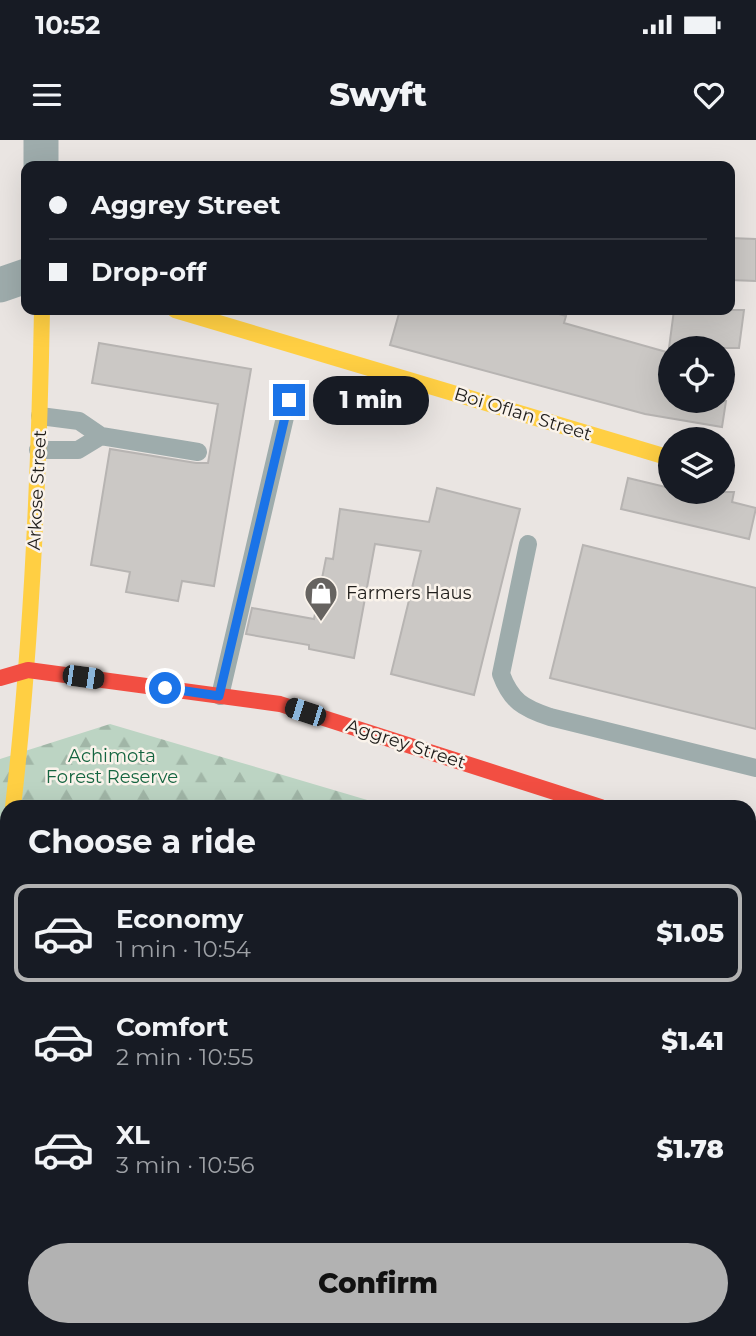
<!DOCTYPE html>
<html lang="en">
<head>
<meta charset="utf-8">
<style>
  body { margin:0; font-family:Montserrat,sans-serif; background:#20242c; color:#f1f3f6; height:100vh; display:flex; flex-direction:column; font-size:26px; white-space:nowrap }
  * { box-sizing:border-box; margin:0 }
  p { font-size:23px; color:#9ea1a6 }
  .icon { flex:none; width:38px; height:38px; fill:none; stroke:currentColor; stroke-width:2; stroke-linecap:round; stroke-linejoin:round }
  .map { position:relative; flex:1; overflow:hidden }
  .drawer { position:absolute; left:0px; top:660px; width:756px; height:537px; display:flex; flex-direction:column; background:#171b24; border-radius:21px 21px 0 0; box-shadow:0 7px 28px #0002 }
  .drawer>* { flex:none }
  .banner { position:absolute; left:21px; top:21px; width:714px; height:154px; border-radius:14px; box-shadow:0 7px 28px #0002; display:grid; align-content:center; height:154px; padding:0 28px; background:#171b24 }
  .buttons { position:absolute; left:658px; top:196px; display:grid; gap:14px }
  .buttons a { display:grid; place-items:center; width:77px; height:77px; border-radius:50%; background:#171b24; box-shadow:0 7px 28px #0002; font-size:35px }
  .end { position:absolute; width:32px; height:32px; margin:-16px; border:9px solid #1a73e8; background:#fff; box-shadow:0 0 0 4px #fff }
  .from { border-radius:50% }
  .bubble { position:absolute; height:49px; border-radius:24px; background:#171b24; box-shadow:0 7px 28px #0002; font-size:23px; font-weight:800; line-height:49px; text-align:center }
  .car { position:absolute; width:21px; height:42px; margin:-21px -10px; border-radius:9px; box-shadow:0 0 5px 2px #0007; background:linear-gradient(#222 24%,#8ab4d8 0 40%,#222 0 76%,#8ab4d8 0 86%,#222 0) }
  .banner b { display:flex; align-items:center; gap:24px; height:66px; font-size:26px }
  .banner b+b { border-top:2px solid #363941 }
  .banner i { width:18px; height:18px; background:#f1f3f6 }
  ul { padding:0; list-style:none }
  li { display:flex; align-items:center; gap:21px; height:98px; margin:0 14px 10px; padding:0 14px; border:4px solid transparent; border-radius:14px }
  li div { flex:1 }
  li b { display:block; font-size:26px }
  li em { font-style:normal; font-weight:800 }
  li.selected { border-color:#b2b2b2 }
  li>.icon { width:63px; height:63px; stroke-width:1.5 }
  h2 { padding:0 28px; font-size:32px; line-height:84px }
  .primary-button { display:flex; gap:14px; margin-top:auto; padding:14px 28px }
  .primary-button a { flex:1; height:80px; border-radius:42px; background:#b2b2b2; color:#111; font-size:28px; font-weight:800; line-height:80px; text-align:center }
  .status { display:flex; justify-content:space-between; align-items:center; height:49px; padding:0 35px; background:#171b24; direction:ltr }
  .status svg { height:19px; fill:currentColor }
  header { display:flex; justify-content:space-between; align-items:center; height:91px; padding:0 28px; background:#171b24; font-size:32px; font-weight:800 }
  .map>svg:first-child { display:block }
  .forest { fill:url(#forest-firs) }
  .building { fill:#cbc8c5; stroke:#b7b4b2; stroke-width:2 }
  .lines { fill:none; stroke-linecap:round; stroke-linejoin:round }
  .lane { stroke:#9eacac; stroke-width:18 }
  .street { stroke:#9eacac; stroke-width:35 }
  .slow { stroke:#ffcf43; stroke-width:16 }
  .jam { stroke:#f24e42; stroke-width:16 }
  .route { stroke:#1a73e8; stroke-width:9 }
  .labels { text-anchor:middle; stroke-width:5; stroke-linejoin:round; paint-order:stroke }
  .street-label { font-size:18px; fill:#1f1d1a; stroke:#faf3eb }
  .poi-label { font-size:18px; fill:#1f1d1a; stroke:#faf3eb; text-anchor:start }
  .park-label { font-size:18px; fill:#156540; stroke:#faf3eb }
</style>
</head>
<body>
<div class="status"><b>10:52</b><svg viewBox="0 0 49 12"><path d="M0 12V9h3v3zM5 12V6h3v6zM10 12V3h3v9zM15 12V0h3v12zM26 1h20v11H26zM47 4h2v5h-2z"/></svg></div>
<header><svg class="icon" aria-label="menu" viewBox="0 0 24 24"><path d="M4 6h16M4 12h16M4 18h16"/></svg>Swyft<svg class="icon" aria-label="heart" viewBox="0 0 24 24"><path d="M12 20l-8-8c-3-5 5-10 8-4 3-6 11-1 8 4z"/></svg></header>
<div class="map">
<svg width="756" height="1196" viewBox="0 0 756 1196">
  <defs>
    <pattern id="forest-firs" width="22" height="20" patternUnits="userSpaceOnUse" patternTransform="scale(1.75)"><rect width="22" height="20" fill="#bcd4c3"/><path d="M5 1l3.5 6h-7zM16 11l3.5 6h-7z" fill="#a1b6a7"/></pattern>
  </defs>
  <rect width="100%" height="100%" fill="#eae5e2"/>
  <!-- forest -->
  <path class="forest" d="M 110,584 L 391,667 L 7,667 L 7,751 L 0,744 L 0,619 Z
    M 749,772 L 756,774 L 756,1196 L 451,1196 L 445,1190 L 749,1190 Z"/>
  <!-- building -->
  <path class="building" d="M 730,98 L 756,99 L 756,141 L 730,140 Z
    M 400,170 L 545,170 L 566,176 L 564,183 L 670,213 L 670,261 L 726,261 L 722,287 L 645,274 L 390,205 Z
    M 674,170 L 744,170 L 739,208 L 669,208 Z
    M 99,203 L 251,229 L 214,446 L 182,441 L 178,461 L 126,452 L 130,432 L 91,425 L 110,309 L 196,323 L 208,323 L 218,264 L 92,243 Z
    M 628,338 L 670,348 L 670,352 L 734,352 L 732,362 L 756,368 L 749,399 L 621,369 Z
    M 437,348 L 520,369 L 474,555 L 391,534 L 421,411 L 375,404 L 354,518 L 309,509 L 309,505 L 246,494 L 252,468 L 314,479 L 326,418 L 333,419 L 340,369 L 429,382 Z
    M 583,405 L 756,448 L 756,589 L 550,538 Z"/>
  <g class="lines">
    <!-- lane -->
    <path class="lane" d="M 40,276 L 79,281 L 101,296 L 198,312
      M 38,310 L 78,310 L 101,296
      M 528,404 L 501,534 C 511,561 523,568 550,577 L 756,628
      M 220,556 L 289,260
      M 749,914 L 756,912"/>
    <!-- street -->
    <path class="street" d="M 41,0 L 41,26
      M 0,145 L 26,136
      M 0,749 L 7,707
      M 749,822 L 756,817
      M 0,878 L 7,886
      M 0,1067 L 7,1057
      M 109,1196 L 115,1190
      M 286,1196 L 292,1190 L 297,1196
      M 504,1196 L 509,1190"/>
    <!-- slow -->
    <path class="slow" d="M 175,170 L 670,318
      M 13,667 C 32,502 39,336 42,170"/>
    <!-- jam -->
    <path class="jam" d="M 0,538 L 28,530 L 280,564 L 601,667
      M 749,714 L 756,716"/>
  </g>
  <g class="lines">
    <!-- route -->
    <path class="route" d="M 165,548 L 219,556 L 289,260"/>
  </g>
  <!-- icons -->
  <defs>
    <symbol id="shop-pin" viewBox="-11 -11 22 30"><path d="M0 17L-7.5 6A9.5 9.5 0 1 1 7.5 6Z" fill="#666360" stroke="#faf3eb"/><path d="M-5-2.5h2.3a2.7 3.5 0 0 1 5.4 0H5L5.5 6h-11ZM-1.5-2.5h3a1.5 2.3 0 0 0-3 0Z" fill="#fff"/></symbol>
  </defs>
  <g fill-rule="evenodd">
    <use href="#shop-pin" x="302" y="434" width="38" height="52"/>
  </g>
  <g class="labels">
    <!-- street labels -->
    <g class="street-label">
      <text transform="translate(523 274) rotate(17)" y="6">Boi Oflan Street</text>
      <text transform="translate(37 350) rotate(-87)" y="6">Arkose Street</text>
      <text transform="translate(406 604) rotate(18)" y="6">Aggrey Street</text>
    </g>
    <!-- poi labels -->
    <g class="poi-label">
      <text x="346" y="459">Farmers Haus</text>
    </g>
    <!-- park labels -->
    <g class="park-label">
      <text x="112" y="622">Achimota<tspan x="112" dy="21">Forest Reserve</tspan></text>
    </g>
  </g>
</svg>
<div class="buttons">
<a><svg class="icon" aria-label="locate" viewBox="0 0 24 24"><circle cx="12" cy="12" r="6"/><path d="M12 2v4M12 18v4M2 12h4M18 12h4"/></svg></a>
<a><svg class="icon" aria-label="layers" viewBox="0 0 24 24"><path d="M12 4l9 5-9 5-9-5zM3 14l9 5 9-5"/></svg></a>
</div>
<i class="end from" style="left:165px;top:548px"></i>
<i class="end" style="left:289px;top:260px"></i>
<div class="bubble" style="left:313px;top:236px;width:116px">1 min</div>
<i class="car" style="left:83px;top:537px;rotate:98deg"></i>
<i class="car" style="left:305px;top:572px;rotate:288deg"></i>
<div class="banner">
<b><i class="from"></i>Aggrey Street</b>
<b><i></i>Drop-off</b>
</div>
<section class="drawer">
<h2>Choose a ride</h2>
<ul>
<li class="selected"><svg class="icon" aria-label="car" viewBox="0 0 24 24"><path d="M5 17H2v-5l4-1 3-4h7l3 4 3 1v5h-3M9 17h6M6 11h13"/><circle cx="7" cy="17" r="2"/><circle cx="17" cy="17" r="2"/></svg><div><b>Economy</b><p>1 min · 10:54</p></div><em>$1.05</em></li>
<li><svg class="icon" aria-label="car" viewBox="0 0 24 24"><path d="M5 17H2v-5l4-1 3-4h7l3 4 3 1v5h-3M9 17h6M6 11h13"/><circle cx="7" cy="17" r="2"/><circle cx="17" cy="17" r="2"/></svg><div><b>Comfort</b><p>2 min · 10:55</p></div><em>$1.41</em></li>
<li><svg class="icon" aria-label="car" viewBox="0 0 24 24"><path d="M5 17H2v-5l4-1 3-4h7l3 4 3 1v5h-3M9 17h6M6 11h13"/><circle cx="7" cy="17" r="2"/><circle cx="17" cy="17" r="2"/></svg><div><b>XL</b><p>3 min · 10:56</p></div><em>$1.78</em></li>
</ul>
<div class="primary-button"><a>Confirm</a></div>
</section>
</div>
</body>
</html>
